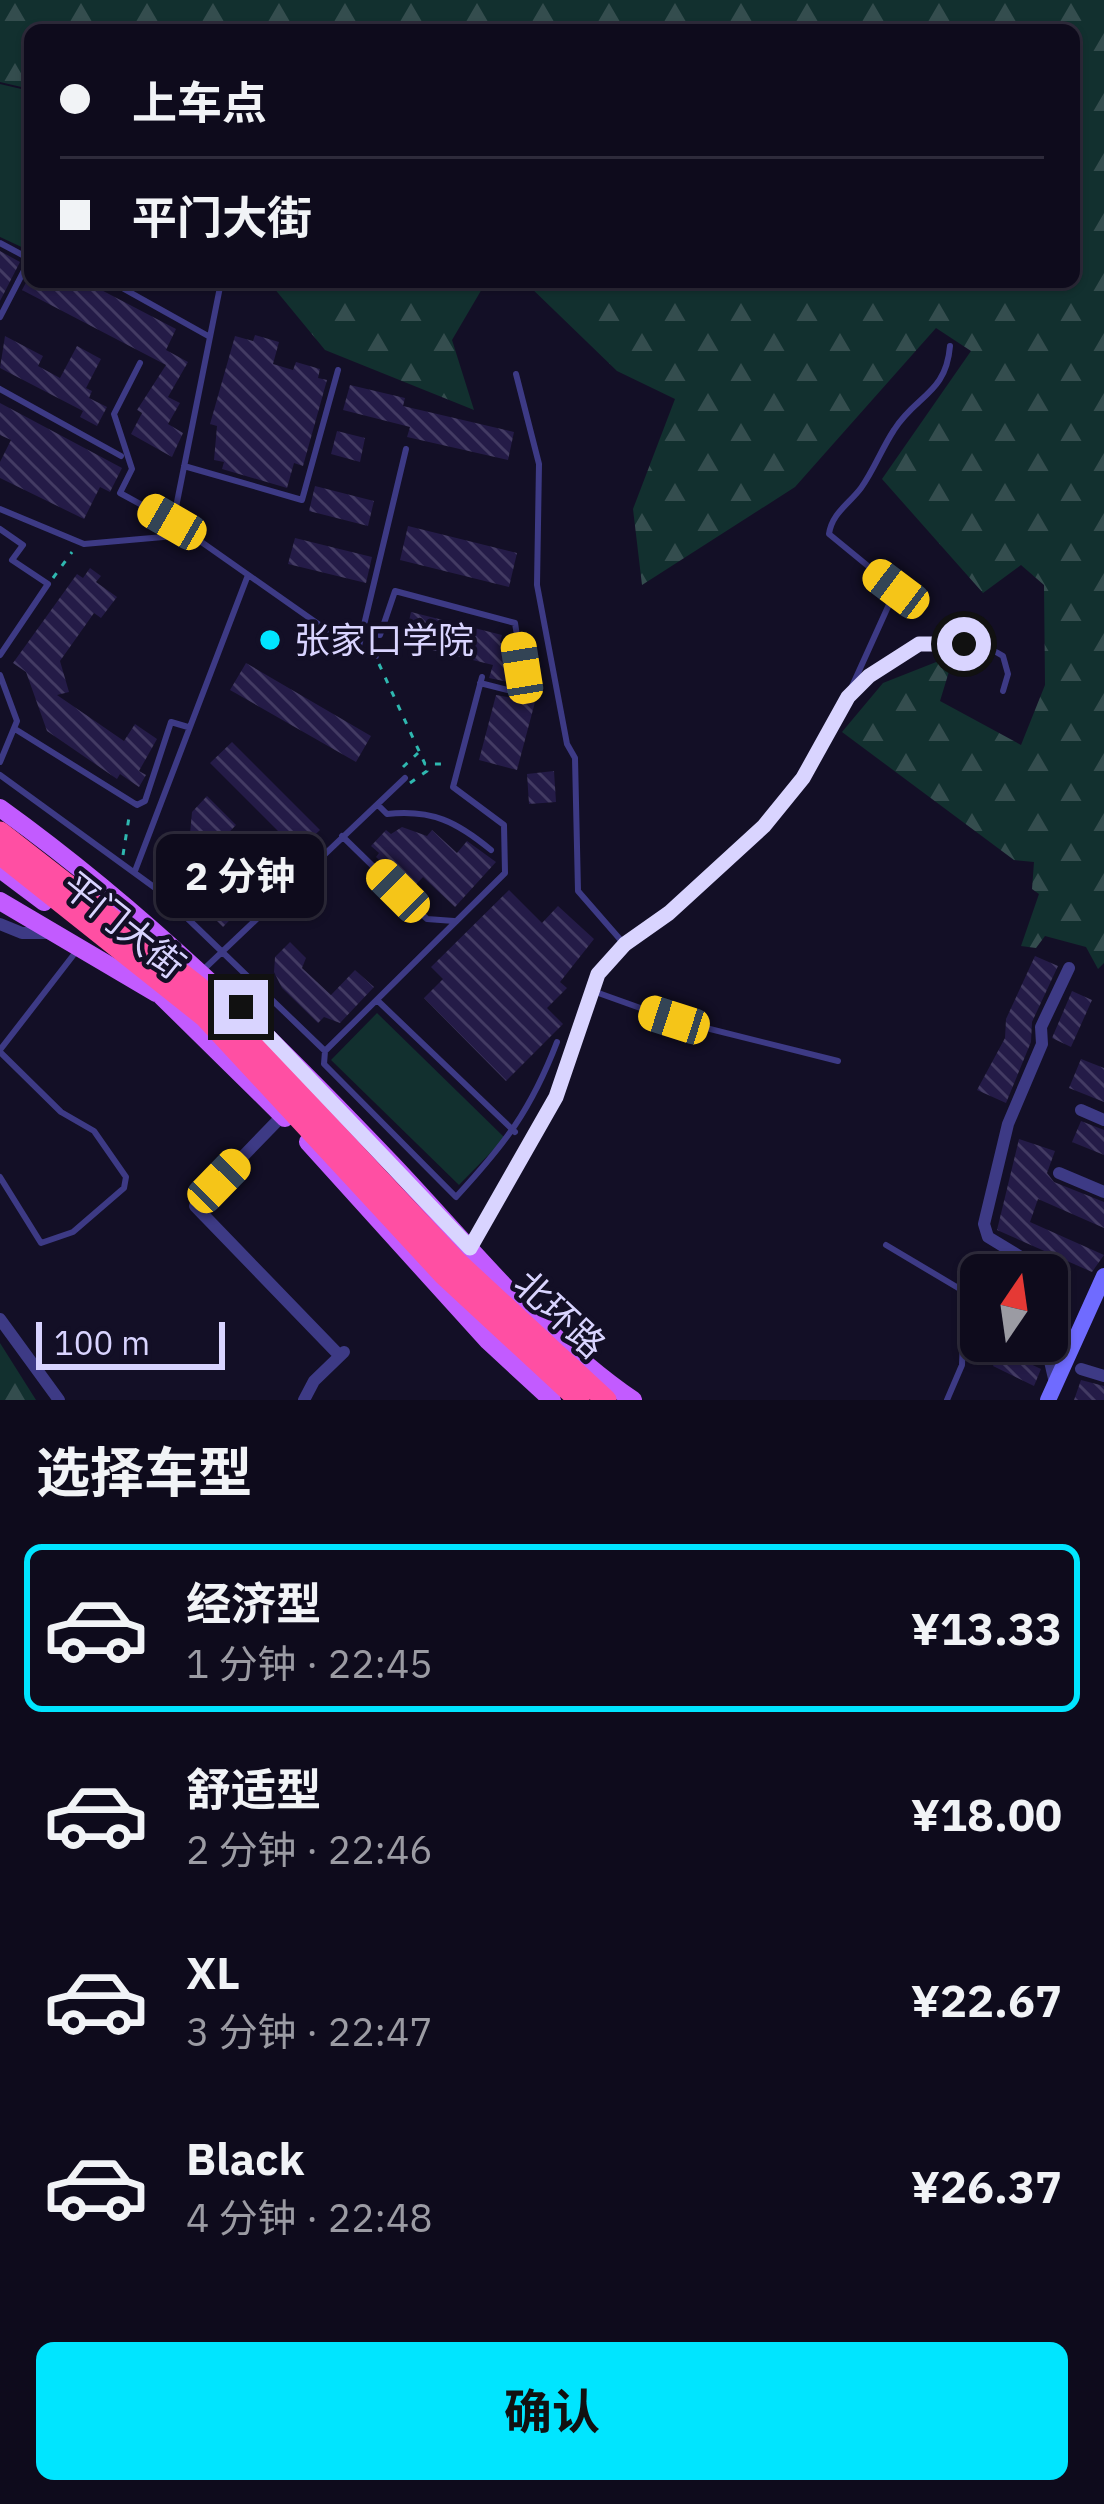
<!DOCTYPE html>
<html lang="zh">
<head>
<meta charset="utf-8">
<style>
  body { margin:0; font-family:"IBM Plex Sans","Noto Sans SC",sans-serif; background:#1c1929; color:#f1f3f6; height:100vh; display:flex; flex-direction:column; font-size:45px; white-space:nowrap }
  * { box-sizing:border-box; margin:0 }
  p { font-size:39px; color:#9b9ba3 }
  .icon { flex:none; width:66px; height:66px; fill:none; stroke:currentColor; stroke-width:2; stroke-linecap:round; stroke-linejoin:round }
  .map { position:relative; height:1400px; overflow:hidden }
  .drawer { display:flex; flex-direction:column; background:#0e0b1c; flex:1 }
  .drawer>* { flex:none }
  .guide { position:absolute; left:24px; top:24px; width:1056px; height:264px; border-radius:18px; box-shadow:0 3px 9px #0004,0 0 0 3px #2e2b3b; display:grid; align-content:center; height:264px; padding:0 36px; background:#0e0b1c }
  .needle { width:78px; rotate:13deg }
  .fabs { position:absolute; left:960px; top:1254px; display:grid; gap:24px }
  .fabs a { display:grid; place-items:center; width:108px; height:108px; border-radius:18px; background:#0e0b1c; box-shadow:0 3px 9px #0004,0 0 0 3px #2e2b3b; font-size:60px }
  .scale { position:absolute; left:36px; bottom:30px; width:189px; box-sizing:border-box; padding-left:12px; border:6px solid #d9d4ff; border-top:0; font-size:33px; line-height:42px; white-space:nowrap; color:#d9d4ff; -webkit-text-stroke:9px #130f26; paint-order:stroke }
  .end { position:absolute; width:54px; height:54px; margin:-27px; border:15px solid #d9d4ff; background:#111; box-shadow:0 0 0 6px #111 }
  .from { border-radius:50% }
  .bubble { position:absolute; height:84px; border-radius:18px; background:#0e0b1c; box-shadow:0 3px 9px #0004,0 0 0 3px #2e2b3b; font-size:39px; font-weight:700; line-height:84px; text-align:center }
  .car { position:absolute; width:36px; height:72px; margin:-36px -18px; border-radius:15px; box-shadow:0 0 9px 3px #0007; background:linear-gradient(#f5c518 24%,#345 0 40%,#f5c518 0 76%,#345 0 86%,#f5c518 0) }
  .guide b { display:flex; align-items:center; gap:42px; height:114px; font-size:45px }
  .guide b+b { border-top:3px solid #2e2b3b }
  .guide i { width:30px; height:30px; background:#f1f3f6 }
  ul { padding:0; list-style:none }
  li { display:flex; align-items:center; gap:36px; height:168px; margin:0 24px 18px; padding:0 12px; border:6px solid transparent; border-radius:18px }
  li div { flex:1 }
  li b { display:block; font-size:45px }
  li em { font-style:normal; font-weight:700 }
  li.on { border-color:#00e5ff }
  li>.icon { width:108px; height:108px; stroke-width:1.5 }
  h2 { padding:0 36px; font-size:54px; line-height:144px }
  .cta { display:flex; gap:24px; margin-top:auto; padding:24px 36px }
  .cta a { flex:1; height:138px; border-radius:18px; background:#00e5ff; color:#111; font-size:48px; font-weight:700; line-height:138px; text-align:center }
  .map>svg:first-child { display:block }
  .forest { fill:url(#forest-firs) }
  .pitch { fill:#12302f }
  .building { fill:url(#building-back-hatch) }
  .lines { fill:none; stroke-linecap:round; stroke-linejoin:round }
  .path { stroke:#2fb8b0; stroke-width:3; stroke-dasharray:6 9; stroke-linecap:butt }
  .lane { stroke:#3d3a85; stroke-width:6 }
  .street { stroke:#3d3a85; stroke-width:12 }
  .secondary { stroke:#6f6bff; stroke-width:16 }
  .primary { stroke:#c25bff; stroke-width:18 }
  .highway-bridge { stroke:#ff4fa3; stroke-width:21 }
  .route { stroke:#d9d4ff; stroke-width:15 }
  .poi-dot { fill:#00e5ff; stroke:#130f26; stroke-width:4.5 }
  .labels { text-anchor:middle; stroke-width:9; stroke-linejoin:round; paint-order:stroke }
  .poi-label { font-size:36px; fill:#d9d4ff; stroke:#130f26; text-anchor:start }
  .street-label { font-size:36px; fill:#d9d4ff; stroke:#130f26 }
</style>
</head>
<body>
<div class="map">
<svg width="1104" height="1400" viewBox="0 0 1104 1400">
  <defs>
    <pattern id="forest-firs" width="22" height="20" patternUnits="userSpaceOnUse" patternTransform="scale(3)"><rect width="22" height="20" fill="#12302f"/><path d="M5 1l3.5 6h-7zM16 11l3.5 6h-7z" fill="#344d4e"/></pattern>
    <pattern id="building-back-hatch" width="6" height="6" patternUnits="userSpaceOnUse" patternTransform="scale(3)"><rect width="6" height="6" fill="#241b47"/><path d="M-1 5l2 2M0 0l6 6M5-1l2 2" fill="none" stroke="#433b63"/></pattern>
  </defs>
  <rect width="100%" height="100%" fill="#130f26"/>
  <!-- forest -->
  <path class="forest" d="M 0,0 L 1104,0 L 1104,963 L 1098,969 L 1086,947 L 1045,936 L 1036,948 L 1021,946 L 1039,894 L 1032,889 L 1034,862 L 1014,860 L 842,732 L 883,683 L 954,655 L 940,701 L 1021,745 L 1045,685 L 1044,585 L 1021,565 L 983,593 L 882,479 L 971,351 L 936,328 L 795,487 L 642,585 L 633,509 L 675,399 L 617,371 L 525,282 L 1074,282 L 1074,30 L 30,30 L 30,89 L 0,82 Z
    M 269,282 L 486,282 L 452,340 L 474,410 L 325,350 Z
    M 0,1343 L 36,1400 L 0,1400 Z"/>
  <!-- pitch -->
  <path class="pitch" d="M 0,84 L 30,91 L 30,251 L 0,237 Z
    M 377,1013 L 505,1138 L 459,1185 L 331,1060 Z"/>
  <!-- building -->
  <path class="building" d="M 0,251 L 20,262 L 0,301 Z
    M 30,275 L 30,282 L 86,282 L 176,329 L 166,350 L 188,362 L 168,397 L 180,403 L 168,424 L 183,433 L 172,457 L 131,434 L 142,413 L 137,410 L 166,365 L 22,290 Z
    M 255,335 L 279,342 L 273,364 L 293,370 L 296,362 L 320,369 L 318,378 L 327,380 L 303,466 L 294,463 L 287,488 L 222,469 L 224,462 L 214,460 L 217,426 L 210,424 L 235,336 L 253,341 Z
    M 5,336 L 43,356 L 38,366 L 60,378 L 77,346 L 101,359 L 86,388 L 92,391 L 89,398 L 107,407 L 97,426 L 80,417 L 83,411 L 0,368 Z
    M 350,385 L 405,398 L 403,406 L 514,432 L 508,460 L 407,437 L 410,427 L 343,410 Z
    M 0,403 L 122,468 L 110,492 L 100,487 L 84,519 L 0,478 L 0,462 L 11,440 L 0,435 Z
    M 337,431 L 365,438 L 360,462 L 331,454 Z
    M 315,486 L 374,501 L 368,526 L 309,511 Z
    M 408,526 L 517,553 L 509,587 L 400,560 Z
    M 295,538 L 372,557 L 366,583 L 288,564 Z
    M 90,568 L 101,576 L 96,582 L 117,597 L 101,618 L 94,613 L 60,661 L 69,692 L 57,695 L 124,741 L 135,724 L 157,739 L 139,771 L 146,775 L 139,787 L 120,774 L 117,779 L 47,731 L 26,672 L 13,663 L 77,574 L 83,578 Z
    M 411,612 L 502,635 L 500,643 L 511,646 L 513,660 L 508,682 L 489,678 L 493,665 L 404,643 Z
    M 246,663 L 371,736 L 356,762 L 230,690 Z
    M 496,695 L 535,702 L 517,770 L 479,760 Z
    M 232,742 L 320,830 L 298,851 L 210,763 Z
    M 554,771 L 556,802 L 529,804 L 527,774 Z
    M 207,796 L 236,825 L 210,852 L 254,895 L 223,927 L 182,887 L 183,842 L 190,834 L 192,812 Z
    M 402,827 L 427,836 L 432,830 L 457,853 L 467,841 L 496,862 L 455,907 L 423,877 L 411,890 L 376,857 L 379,853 L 371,846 L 386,830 L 391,834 Z
    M 509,890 L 542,923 L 558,906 L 594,939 L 560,982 L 567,988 L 547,1008 L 563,1024 L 506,1081 L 424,998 L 443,979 L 431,967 Z
    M 290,942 L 306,958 L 302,968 L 331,995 L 355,970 L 374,987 L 340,1023 L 324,1017 L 318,1023 L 282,988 L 274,972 L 275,957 Z
    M 1035,956 L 1058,966 L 1032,1022 L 1031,1042 L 1006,1103 L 977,1090 L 1005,1038 L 1006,1019 Z
    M 1072,991 L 1092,1000 L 1071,1047 L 1052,1038 Z
    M 1081,1059 L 1104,1068 L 1104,1102 L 1069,1088 Z
    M 1081,1121 L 1104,1130 L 1104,1155 L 1072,1142 Z
    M 1019,1139 L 1055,1151 L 1047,1173 L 1054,1182 L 1104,1202 L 1104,1228 L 1038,1199 L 1030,1222 L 1104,1255 L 1092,1272 L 997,1230 Z
    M 973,1341 L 993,1341 L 993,1346 L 1041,1369 L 1034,1386 L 993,1366 L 997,1358 L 972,1356 Z
    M 1081,1380 L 1104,1386 L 1104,1400 L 1074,1400 Z"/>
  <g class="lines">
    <!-- path -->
    <path class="path" d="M 53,578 L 72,552
      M 379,664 L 425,764 L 448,764
      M 403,767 L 418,753
      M 410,783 L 427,771 L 425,764
      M 123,855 L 130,811"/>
    <!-- lane -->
    <path class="lane" d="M 0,243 L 30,259 L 0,317
      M 124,289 L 210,337
      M 140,363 L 114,414 L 132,469 L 120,493 L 173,522 L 358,652 L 376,656
      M 0,389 L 121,456
      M 184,466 L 302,500 L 338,370
      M 0,509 L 84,544 L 186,535
      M 173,522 L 221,282
      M 0,529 L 23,545 L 12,560 L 48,584 L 0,655
      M 363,631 L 380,635 L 395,591 L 515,623 L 522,667 L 515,692 L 480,683
      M 358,650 L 406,449
      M 0,675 L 17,721 L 0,762
      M 849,693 L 896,589 L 829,534 C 832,513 849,504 861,488 C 874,470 882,448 894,430 C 916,395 946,394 950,346
      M 15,729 L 137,805 L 145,801 L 171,722 L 188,727
      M 0,775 L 158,890 L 325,1051 L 324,1064 L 456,1197 C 505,1144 531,1110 557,1042
      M 378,805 L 387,814 C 432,809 457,822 491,850
      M 342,836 L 427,919 L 454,921
      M 135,871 L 248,575
      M 625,945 C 674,909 723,869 764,825 C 820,766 846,646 942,644 C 965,643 984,644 1003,656 L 1008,674 L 1003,691
      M 203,970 L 405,778
      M 590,990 L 674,1020 L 838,1061
      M 377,1000 L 515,1132
      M 0,1050 L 75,953
      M 325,1051 L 505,873 L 504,825 L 453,787 L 482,677
      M 0,1052 L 61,1112 L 94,1131 L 126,1177 L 124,1188 L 73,1232 L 41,1243 L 0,1177
      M 472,1245 L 556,1098 L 598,974 L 625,945 L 578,891 L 575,758 L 567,744 L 537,585 L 539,464 L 516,374
      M 886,1245 L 965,1292 L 962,1365 L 947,1400"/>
    <!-- street -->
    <path class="street" d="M 0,924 L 22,933 L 48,933
      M 1081,1110 L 1104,1120
      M 283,1115 L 195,1206 L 340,1356
      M 1059,1173 L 1104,1192
      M 1022,1275 L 1024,1259 L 988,1237 L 984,1224 L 1008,1124 L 1042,1044 L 1041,1027 L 1069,968
      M 0,1319 L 59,1400
      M 1016,1341 L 1049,1357 L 1055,1383
      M 1081,1369 L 1104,1376
      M 304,1400 L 314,1381 L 344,1352"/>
    <!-- secondary -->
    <path class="secondary" d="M 1048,1400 L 1104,1276"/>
    <!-- primary -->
    <path class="primary" d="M 0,808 C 146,913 268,1034 392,1164 C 468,1244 541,1337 633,1400
      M 0,869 L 44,902
      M 0,901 L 156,993
      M 151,986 L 285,1118
      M 308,1142 L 488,1341 L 552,1400"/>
    <!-- highway-bridge -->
    <path class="highway-bridge" d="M 0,832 L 199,987 L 456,1261 L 606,1400
      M 0,854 L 205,1017 L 444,1275 L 579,1400"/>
  </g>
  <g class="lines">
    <!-- route -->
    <path class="route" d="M 241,1007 L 470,1248 L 556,1097 L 598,974 L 625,944 L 669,913 L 764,826 L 803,778 L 848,697 L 869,676 L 919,644 L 964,644"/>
  </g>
  <!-- markers -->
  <circle class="poi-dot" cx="270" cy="640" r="12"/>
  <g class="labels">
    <!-- poi labels -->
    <g class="poi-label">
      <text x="294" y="653">张家口学院</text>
    </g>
    <!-- street labels -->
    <g class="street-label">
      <text transform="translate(124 925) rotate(39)" y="13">平门大街</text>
      <text transform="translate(560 1314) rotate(43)" y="13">北环路</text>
    </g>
  </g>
</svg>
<div class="fabs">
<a><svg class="needle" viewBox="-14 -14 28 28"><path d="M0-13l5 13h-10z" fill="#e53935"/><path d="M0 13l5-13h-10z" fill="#9b9ba3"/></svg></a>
</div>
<div class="scale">100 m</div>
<i class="end from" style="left:964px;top:644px"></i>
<i class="end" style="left:241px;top:1007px"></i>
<div class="bubble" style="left:156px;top:834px;width:168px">2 分钟</div>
<i class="car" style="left:172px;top:522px;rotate:300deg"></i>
<i class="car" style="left:896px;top:589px;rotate:307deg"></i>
<i class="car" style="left:522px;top:668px;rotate:351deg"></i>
<i class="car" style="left:398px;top:891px;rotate:315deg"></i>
<i class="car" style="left:674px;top:1020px;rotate:288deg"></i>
<i class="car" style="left:219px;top:1181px;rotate:44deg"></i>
<div class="guide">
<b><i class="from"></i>上车点</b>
<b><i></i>平门大街</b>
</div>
</div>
<section class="drawer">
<h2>选择车型</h2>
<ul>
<li class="on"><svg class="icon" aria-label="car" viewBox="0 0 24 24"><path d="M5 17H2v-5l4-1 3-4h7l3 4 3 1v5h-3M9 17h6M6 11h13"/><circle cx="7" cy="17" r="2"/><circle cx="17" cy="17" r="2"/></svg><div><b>经济型</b><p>1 分钟 · 22:45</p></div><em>¥13.33</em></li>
<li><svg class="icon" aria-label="car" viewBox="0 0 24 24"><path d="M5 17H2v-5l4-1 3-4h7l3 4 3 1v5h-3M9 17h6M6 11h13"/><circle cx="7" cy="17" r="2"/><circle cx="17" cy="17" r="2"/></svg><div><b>舒适型</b><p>2 分钟 · 22:46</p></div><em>¥18.00</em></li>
<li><svg class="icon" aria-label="car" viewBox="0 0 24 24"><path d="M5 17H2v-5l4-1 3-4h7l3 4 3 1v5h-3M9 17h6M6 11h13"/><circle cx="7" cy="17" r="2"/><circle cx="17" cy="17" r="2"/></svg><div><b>XL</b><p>3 分钟 · 22:47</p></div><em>¥22.67</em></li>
<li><svg class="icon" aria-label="car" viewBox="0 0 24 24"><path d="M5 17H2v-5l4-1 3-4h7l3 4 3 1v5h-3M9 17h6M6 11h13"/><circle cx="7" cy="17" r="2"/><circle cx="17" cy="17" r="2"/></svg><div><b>Black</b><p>4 分钟 · 22:48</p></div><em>¥26.37</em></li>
</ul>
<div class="cta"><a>确认</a></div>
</section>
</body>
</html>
